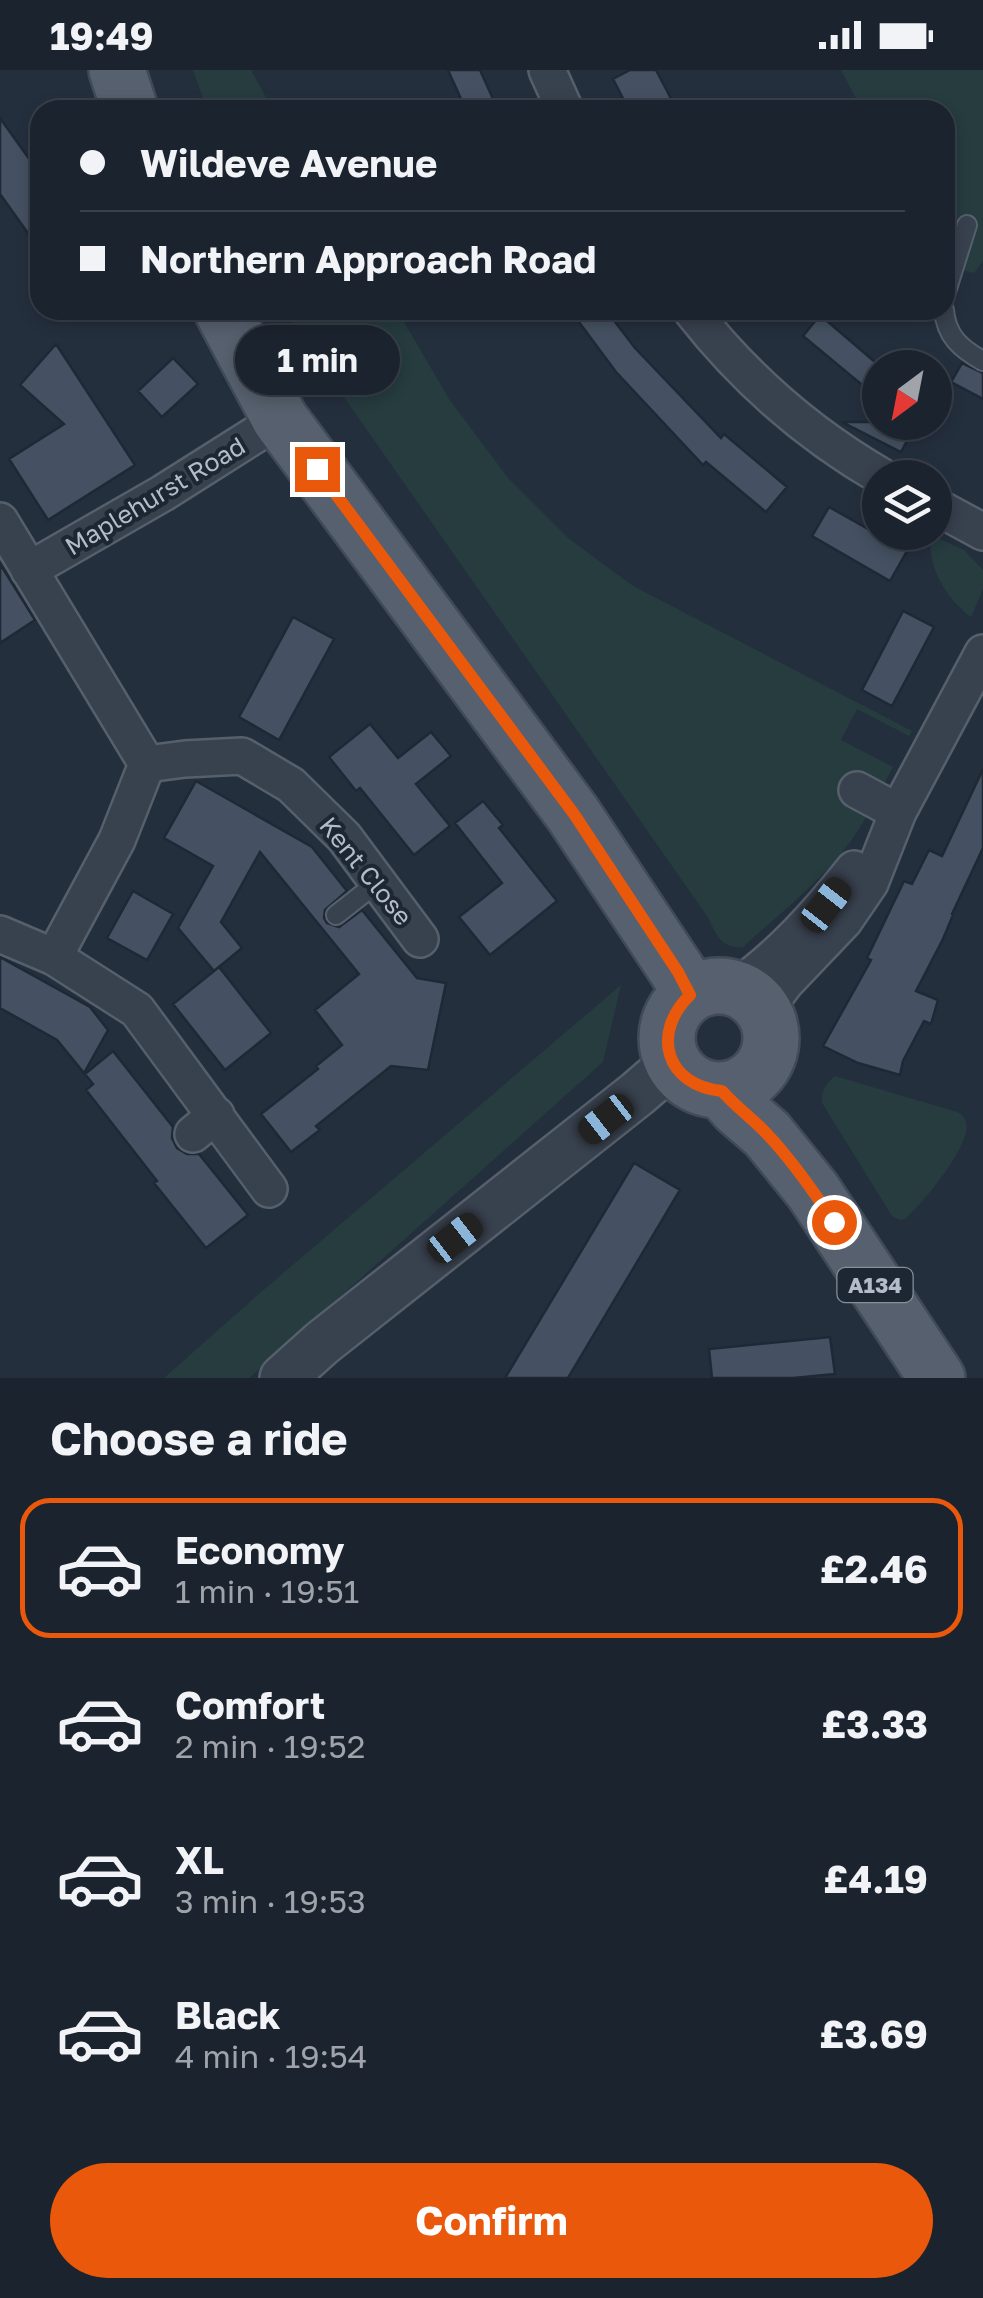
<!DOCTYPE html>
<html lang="en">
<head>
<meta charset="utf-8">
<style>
  body { margin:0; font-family:"Golos Text",sans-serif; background:#242b36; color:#f1f3f6; height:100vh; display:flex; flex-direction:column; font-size:38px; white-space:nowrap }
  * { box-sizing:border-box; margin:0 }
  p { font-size:32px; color:#a0a4aa }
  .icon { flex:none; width:55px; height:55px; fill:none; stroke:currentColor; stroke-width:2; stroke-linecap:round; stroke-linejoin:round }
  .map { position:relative; height:1308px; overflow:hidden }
  .panel { display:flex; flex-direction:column; background:#1b232e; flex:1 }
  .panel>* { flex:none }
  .top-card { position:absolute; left:30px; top:30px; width:925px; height:220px; border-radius:30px; box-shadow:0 5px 15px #0003,0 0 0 2px #39404a; display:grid; align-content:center; height:220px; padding:0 50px; background:#1b232e }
  .needle { width:65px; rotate:212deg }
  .fabs { position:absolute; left:862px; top:280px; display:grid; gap:20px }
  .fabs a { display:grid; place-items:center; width:90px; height:90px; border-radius:50%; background:#1b232e; box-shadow:0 5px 15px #0003,0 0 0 2px #39404a; font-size:50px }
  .end { position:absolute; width:45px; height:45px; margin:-22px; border:12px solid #ea580c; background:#fff; box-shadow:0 0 0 5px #fff }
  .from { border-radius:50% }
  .bubble { position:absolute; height:70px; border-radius:35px; background:#1b232e; box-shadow:0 5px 15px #0003,0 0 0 2px #39404a; font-size:32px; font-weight:700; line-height:70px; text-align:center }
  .car { position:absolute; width:30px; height:60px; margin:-30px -15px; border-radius:12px; box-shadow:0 0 8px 2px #0007; background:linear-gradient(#222 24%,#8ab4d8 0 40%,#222 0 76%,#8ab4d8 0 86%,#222 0) }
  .top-card b { display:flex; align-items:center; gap:35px; height:95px; font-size:38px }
  .top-card b+b { border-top:2px solid #39404a }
  .top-card i { width:25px; height:25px; background:#f1f3f6 }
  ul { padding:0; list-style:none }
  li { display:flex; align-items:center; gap:30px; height:140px; margin:0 20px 15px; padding:0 30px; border:5px solid transparent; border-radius:30px }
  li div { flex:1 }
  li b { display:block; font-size:38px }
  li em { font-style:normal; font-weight:700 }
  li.selected { border-color:#ea580c }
  li>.icon { width:90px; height:90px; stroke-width:1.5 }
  h2 { padding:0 50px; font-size:45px; line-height:120px }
  .action { display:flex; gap:20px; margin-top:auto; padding:20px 50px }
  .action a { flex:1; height:115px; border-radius:60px; background:#ea580c; color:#fff; font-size:40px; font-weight:700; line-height:115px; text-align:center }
  .status { display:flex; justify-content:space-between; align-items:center; height:70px; padding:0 50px; background:#1b232e; direction:ltr }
  .status svg { height:28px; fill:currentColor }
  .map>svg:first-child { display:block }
  .green { fill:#263c3f }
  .building { fill:#455162; stroke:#1f2835; stroke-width:2.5 }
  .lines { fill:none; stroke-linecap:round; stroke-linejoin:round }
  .service-casing { stroke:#565f6c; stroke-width:22 }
  .minor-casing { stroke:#565f6c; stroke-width:40 }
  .tertiary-casing { stroke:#565f6c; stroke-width:50 }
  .primary-casing { stroke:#414a57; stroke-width:60 }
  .service { stroke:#38414e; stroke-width:18 }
  .minor { stroke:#38414e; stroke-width:35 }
  .tertiary { stroke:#38414e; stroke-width:45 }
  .primary { stroke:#56606e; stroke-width:55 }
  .route { stroke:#ea580c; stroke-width:12 }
  .labels { text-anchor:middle; stroke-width:8; stroke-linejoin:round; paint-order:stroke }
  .shield { fill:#1d2633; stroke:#878f9c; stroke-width:2.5 }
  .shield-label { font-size:22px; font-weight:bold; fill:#b4bcc9 }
  .street-label { font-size:25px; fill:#b4bcc9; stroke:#1d2633 }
</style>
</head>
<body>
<div class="status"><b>19:49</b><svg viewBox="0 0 49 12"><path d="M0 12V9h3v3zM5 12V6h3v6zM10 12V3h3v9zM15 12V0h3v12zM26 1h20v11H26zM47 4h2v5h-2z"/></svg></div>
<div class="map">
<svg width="983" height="1308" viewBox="0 0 983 1308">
  <rect width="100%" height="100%" fill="#242f3e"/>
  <!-- green -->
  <path class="green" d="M 193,0 L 251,0 L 273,40 L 207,40 Z
    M 841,0 L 983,0 L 983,191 L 974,203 L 946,197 L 945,194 L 945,40 L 862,40 Z
    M 283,240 L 397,240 L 449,329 L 508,408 L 568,468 L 633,516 L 912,661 L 909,666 L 857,639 L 841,670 L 893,697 L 885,712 L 873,712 L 848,702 L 839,718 L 864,740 L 866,747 C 837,800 787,837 743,877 C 719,878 717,864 707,846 Z
    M 931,465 L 964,480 L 983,500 L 983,519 L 971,547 C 947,529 926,496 931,465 Z
    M 621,915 L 603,992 L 249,1308 L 164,1308 L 261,1222 Z
    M 835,1006 L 954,1041 C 961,1044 963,1044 966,1052 C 972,1075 922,1134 905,1149 L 900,1150 L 892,1146 L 822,1033 C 821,1020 826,1014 835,1006 Z"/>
  <!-- building -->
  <path class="building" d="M 448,0 L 480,0 L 498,40 L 466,40 Z
    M 630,0 L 656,0 L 677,40 L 629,40 L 613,9 Z
    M 0,48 L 40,104 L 40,180 L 0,124 Z
    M 570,240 L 606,240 L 635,278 L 721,368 L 724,364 L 787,417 L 766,442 L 706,392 L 703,395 L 616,302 Z
    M 820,245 L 882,298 L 867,319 L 803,266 Z
    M 56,274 L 135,395 L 48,450 L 9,389 L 64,354 L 20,315 Z
    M 173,288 L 198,314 L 162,347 L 138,321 Z
    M 962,293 L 983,303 L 983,329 L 951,312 Z
    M 842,352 L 917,352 L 901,382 Z
    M 829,437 L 907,481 L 890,511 L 812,466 Z
    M 0,494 L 35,550 L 0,573 Z
    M 903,541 L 934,557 L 892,636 L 862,620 Z
    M 293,547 L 334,569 L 279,670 L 239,647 Z
    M 370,654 L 398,688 L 431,662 L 451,686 L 416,714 L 450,756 L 414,785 L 360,718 L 356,721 L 329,687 Z
    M 983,699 L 983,778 L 952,844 L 953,845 L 943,869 L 916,921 L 938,930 L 931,954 L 924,951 L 903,991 L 900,1005 L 858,993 L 823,976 L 871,890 L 867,888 L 904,811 L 912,814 L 929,780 L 942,786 Z
    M 196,711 L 312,777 L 347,821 L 325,840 L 324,848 L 327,853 L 339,857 L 362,840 L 417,908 L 446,913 L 428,1000 L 391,996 L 316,1056 L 320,1060 L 291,1082 L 261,1044 L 318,999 L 316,996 L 342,975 L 315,940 L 359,904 L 260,782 L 221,852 L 242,878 L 214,901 L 178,858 L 213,796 L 164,768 Z
    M 483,731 L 503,755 L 499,758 L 557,831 L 490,885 L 459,847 L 502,813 L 455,753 Z
    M 133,821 L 173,844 L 147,890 L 107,868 Z
    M 0,887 L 90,937 L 108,960 L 84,1003 L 57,970 L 0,938 Z
    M 219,897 L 271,963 L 225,1000 L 173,934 Z
    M 113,981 L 173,1057 L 172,1068 L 177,1078 L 187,1084 L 199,1084 L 248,1145 L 206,1178 L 154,1113 L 157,1111 L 86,1020 L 93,1014 L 85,1004 Z
    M 634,1093 L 680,1120 L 568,1308 L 505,1308 Z
    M 830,1267 L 835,1304 L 793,1308 L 712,1308 L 709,1279 Z"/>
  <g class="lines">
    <defs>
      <path id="service" d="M 945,225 L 967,155
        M 944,240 C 946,266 961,279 983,291
        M 336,845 L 378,812"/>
      <path id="minor" d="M 547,0 L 565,40
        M 691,240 C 744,308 809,365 884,408
        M 935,436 L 983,462
        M 0,451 L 147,694 L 117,770 L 54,887
        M 29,500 L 163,423 L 280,349
        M 147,694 L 185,689 L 242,686 L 291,715 L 344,767 L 420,869
        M 857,720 L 898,742
        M 0,864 L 54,887 L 137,940 L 269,1119
        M 735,918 C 781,886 819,843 854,799
        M 764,941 L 785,913 L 844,851 L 870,813 L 898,742 L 983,583
        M 193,1064 L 216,1045"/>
      <path id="tertiary" d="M 283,1308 L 322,1273 L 637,1024 L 673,993"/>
      <path id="primary" d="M 117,0 L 130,40
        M 222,240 L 280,349 L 573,744 L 678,902 L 690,925
        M667 968a52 52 0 1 1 104 0a52 52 0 1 1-104 0Z
        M 722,1021 L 737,1038 L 767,1064 L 813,1121 L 937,1308"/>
    </defs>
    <!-- service casing -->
    <use href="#service" class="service-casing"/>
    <!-- minor casing -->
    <use href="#minor" class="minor-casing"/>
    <!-- tertiary casing -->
    <use href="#tertiary" class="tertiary-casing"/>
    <!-- primary casing -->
    <use href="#primary" class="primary-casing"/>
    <!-- service -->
    <use href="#service" class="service"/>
    <!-- minor -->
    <use href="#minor" class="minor"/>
    <!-- tertiary -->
    <use href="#tertiary" class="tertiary"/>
    <!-- primary -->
    <use href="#primary" class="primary"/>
  </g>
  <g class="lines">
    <!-- route -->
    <path class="route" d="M 317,399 L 574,744 L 678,902 L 690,925 C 651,963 665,1015 722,1021 C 736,1037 753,1049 767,1064 C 792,1090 814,1122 834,1152"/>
  </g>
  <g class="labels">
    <!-- shield labels -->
    <rect class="shield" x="837.5" y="1198" width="75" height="34" rx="8"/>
    <g class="shield-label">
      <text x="875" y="1223">A134</text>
    </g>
    <!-- street labels -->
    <g class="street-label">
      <text transform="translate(155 426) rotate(-31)" y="9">Maplehurst Road</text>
      <text transform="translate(366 801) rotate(51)" y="9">Kent Close</text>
    </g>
  </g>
</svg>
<div class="fabs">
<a><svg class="needle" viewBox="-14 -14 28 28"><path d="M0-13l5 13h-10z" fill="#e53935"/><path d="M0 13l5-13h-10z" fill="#a0a4aa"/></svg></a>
<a><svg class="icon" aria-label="layers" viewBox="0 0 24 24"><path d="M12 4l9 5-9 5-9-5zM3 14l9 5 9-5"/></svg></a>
</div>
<i class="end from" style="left:834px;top:1152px"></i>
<i class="end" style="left:317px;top:399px"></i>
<div class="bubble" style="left:235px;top:255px;width:165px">1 min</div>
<i class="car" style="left:826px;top:835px;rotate:38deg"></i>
<i class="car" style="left:606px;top:1049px;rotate:232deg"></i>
<i class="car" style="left:455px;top:1168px;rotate:52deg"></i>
<div class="top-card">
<b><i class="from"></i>Wildeve Avenue</b>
<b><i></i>Northern Approach Road</b>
</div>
</div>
<section class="panel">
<h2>Choose a ride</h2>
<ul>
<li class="selected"><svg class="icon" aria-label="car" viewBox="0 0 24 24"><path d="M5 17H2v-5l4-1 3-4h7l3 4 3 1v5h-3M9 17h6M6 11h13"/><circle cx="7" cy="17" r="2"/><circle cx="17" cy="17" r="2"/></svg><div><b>Economy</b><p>1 min · 19:51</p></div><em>£2.46</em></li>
<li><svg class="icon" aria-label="car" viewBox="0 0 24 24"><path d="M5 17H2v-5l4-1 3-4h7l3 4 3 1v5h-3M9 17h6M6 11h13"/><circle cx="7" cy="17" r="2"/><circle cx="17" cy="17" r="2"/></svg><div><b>Comfort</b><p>2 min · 19:52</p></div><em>£3.33</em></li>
<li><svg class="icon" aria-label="car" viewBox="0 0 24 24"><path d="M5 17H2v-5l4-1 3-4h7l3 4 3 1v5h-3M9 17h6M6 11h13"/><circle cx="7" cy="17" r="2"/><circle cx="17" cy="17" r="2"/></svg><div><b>XL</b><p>3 min · 19:53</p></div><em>£4.19</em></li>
<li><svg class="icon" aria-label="car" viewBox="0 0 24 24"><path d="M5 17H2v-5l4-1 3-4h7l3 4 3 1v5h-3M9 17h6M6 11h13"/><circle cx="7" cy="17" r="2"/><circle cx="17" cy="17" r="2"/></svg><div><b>Black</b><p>4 min · 19:54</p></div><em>£3.69</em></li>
</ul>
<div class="action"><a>Confirm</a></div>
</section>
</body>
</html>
